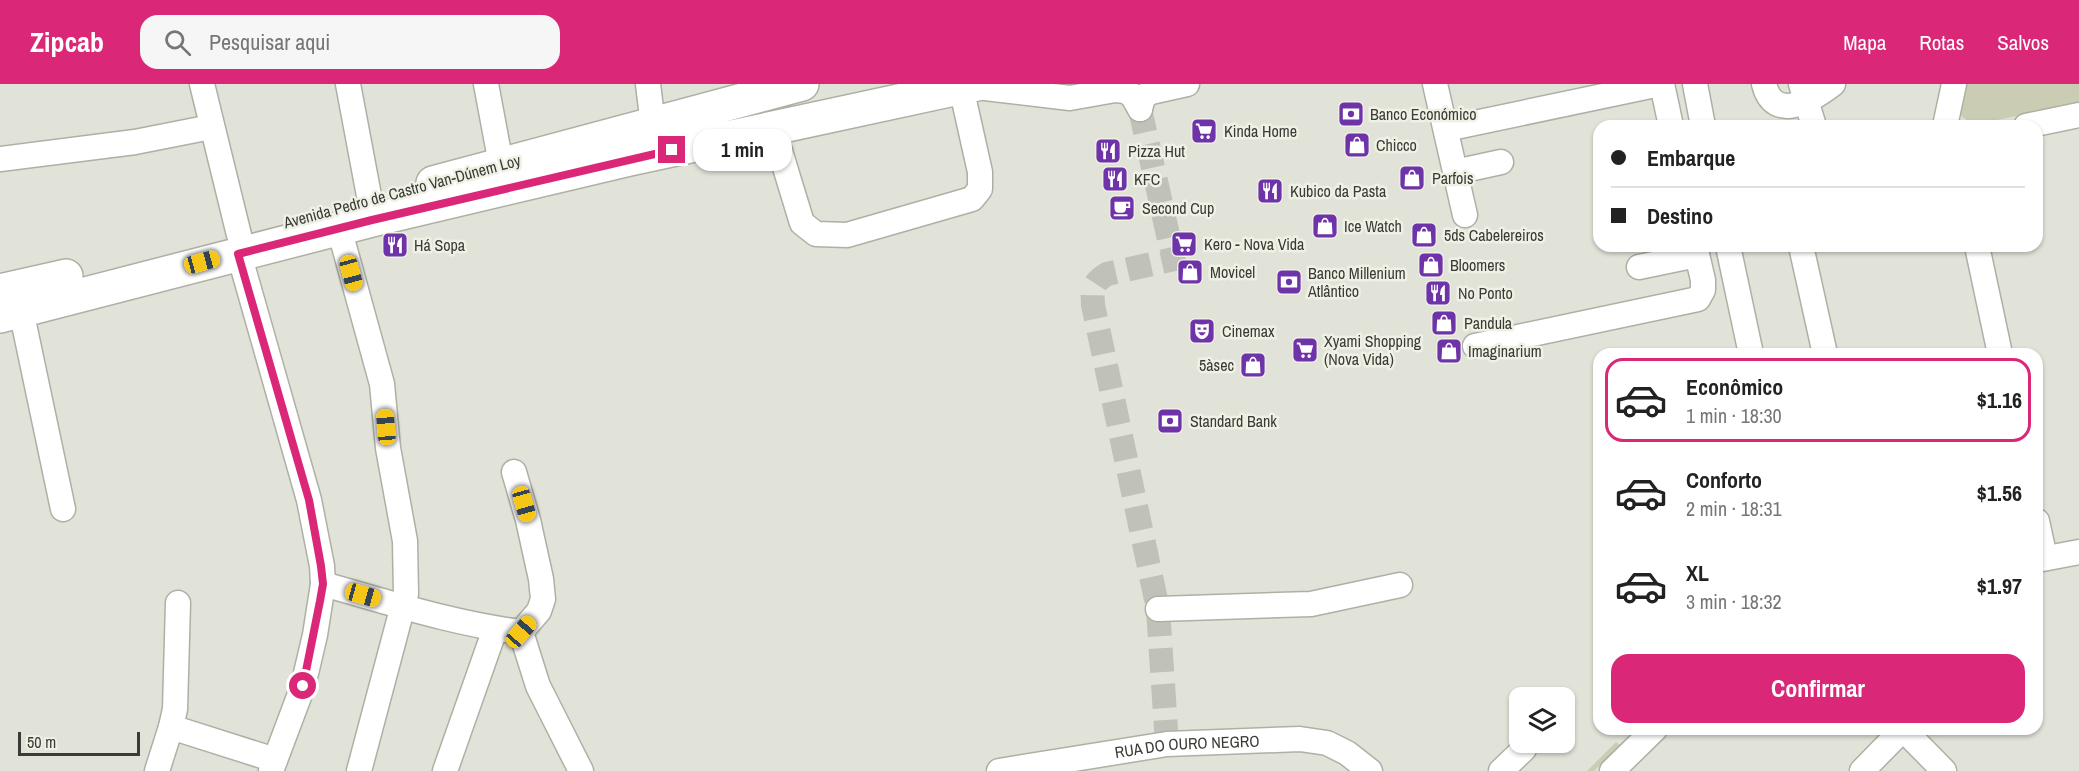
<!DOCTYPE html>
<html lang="pt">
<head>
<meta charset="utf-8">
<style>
  body { margin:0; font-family:"Archivo Narrow",sans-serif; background:#f6f6f6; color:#222; height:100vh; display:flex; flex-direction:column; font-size:22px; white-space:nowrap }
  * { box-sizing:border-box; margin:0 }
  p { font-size:20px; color:#767676 }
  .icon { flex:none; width:33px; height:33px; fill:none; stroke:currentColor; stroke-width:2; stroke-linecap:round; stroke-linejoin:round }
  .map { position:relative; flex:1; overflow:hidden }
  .panel { position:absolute; left:1593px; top:264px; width:450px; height:387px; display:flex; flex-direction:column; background:#fff; border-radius:18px; box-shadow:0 2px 4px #0004 }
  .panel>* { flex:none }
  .hud { position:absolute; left:1593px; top:36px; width:450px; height:132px; border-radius:18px; box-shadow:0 2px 4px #0004; display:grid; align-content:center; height:132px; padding:0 18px; background:#fff }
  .fabs { position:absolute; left:1509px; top:603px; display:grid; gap:12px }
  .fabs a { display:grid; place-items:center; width:66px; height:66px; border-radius:12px; background:#fff; box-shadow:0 2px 4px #0004; font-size:30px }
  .scale { position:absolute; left:18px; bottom:15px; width:122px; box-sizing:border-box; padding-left:6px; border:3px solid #3a3b36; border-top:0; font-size:16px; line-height:21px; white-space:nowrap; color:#3a3b36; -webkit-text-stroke:4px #eff1e5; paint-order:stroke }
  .end { position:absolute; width:27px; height:27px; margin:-14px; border:8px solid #db2777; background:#fff; box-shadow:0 0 0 3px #fff }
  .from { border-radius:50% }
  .bubble { position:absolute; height:42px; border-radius:18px; background:#fff; box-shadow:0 2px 4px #0004; font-size:20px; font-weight:700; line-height:42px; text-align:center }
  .car { position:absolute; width:18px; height:36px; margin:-18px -9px; border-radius:8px; box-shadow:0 0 4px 2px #0007; background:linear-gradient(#f5c518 24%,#345 0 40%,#f5c518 0 76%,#345 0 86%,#f5c518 0) }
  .hud b { display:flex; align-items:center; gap:21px; height:57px; font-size:22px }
  .hud b+b { border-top:2px solid #e0e0e0 }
  .hud i { width:15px; height:15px; background:#222 }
  ul { padding:10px 0 0; list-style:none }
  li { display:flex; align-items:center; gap:18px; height:84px; margin:0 12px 9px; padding:0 6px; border:3px solid transparent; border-radius:18px }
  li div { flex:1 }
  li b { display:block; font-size:22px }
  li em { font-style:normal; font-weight:700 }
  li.selected { border-color:#db2777 }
  li>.icon { width:54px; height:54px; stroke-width:1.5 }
  .cta { display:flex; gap:12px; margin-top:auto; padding:12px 18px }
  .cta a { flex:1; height:69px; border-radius:18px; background:#db2777; color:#fff; font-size:24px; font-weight:700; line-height:69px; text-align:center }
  header { display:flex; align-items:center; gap:36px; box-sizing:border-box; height:84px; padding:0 30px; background:#db2777; color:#fff }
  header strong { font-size:28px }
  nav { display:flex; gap:33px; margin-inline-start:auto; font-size:21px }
  .search { width:420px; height:54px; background:#f6f6f6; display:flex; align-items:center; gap:15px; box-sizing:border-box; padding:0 21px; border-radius:18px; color:#767676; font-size:22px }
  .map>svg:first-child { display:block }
  .green { fill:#cacdb3 }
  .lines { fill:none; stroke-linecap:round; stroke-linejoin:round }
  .minor-tunnel { stroke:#c0c1b8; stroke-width:24; stroke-dasharray:24 12; stroke-linecap:butt }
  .minor-casing { stroke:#aeb0a5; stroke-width:27 }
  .highway-casing { stroke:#aeb0a5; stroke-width:36 }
  .minor { stroke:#fff; stroke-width:24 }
  .highway { stroke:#fff; stroke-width:33 }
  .route { stroke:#db2777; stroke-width:8 }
  .labels { text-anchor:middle; stroke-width:5; stroke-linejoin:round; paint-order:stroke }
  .poi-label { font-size:16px; fill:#3a3b36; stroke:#eff1e5; text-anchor:start }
  .street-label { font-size:16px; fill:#3a3b36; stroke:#eff1e5 }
</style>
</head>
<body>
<header>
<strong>Zipcab</strong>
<div class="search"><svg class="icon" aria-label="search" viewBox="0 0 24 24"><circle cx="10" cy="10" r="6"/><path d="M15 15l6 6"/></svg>Pesquisar aqui</div>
<nav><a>Mapa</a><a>Rotas</a><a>Salvos</a></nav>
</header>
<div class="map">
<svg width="2079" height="687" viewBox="0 0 2079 687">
  <rect width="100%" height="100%" fill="#e1e3d8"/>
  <!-- green -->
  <path class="green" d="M 1961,0 L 2079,0 L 2079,20 L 1982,39 L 1971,39 L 1961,32 L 1958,14 Z
    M 1616,658 L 1621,662 L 1594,687 L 1587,687 Z"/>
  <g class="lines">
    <!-- minor-tunnel -->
    <path class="minor-tunnel" d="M 1140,25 L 1176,187
      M 1167,660 L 1158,525 L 1093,221 C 1092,205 1092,199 1107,190 L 1174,175"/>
    <defs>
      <g id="minor">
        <path d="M 202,0 L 239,151"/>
        <path d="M 348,0 L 370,117"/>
        <path d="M 486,0 L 501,80"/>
        <path d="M 648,0 L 653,41"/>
        <path d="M 1435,0 L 1465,131"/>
        <path d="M 1662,0 L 1671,42"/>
        <path d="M 1695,0 L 1703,42"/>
        <path d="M 1764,0 C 1774,40 1812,16 1833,0"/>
        <path d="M 1801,0 L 1814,42"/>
        <path d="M 968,2 L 1070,14 L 1115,6 L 1125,7 L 1132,11 L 1140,25"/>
        <path d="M 1140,25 L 1143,13 L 1151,8 L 1187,0"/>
        <path d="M 1945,42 L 1954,0"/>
        <path d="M 2026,42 L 2079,31"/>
        <path d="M 773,44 L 802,139 L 816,150 L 847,151 L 972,115 L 980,105 L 980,88 L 961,3"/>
        <path d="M 1446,45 L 1660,0"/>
        <path d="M 0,75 L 135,58 L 211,43"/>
        <path d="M 1455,88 L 1501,78"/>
        <path d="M 339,144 L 382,300 L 388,364 L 405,457 L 406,510 L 359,687"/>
        <path d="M 1728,162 L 1751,270"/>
        <path d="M 1801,162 L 1825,270"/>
        <path d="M 1977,162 L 2000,270"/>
        <path d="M 239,170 L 309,416 L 322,482 L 323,500 L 315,551 L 303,602 L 271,687"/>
        <path d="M 1639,183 L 1697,171"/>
        <path d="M 21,226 L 63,425"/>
        <path d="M 1475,262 L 1698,215 L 1703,206 L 1703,196 L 1695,162"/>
        <path d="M 514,388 L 528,436 L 541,495 L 543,515 L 539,527 L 521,548"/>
        <path d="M 2037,437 L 2045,474"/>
        <path d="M 2037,476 L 2079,468"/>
        <path d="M 323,500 C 388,518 454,540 521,548"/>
        <path d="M 1158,525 L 1311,520 L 1400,501"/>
        <path d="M 521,548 L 538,602 L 581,687"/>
        <path d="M 171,643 L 275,676"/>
        <path d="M 1903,645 L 1944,687"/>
        <path d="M 157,687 L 171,643 L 175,625 L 178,519"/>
        <path d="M 445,687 L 495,545"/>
        <path id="s1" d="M 999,687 L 1167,660 L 1300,655 L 1327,659 L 1347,669 L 1370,687"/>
        <path d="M 1501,687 L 1524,665"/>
        <path d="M 1612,687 L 1655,645"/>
        <path d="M 1862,687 L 1903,645"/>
      </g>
      <path id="highway" d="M 433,99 L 802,0
        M 0,207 L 66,192
        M 0,232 L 372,136 L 630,75 L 977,0"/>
    </defs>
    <!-- minor casing -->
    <use href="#minor" class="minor-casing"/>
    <!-- highway casing -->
    <use href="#highway" class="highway-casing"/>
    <!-- minor -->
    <use href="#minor" class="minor"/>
    <!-- highway -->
    <use href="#highway" class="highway"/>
  </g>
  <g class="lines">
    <!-- route -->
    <path class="route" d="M 303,602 L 320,517 L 323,500 L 321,482 L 309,416 L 238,170 L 372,136 L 672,66"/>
  </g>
  <!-- icons -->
  <defs>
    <symbol id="bank-square" viewBox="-11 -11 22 22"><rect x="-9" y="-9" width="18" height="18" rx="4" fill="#6f33a9" stroke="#eff1e5"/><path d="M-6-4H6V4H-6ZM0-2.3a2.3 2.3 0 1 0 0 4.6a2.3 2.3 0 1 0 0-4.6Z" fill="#fff"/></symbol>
    <symbol id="supermarket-square" viewBox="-11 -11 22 22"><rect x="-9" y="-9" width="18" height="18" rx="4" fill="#6f33a9" stroke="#eff1e5"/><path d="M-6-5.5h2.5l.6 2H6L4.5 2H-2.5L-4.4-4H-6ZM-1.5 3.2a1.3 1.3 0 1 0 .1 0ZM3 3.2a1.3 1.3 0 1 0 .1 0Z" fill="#fff"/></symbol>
    <symbol id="shop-square" viewBox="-11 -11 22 22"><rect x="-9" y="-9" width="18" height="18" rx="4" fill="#6f33a9" stroke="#eff1e5"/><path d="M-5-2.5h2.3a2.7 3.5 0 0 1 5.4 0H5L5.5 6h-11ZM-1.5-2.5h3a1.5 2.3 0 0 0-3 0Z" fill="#fff"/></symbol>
    <symbol id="restaurant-square" viewBox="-11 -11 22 22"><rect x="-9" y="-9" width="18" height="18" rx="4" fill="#6f33a9" stroke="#eff1e5"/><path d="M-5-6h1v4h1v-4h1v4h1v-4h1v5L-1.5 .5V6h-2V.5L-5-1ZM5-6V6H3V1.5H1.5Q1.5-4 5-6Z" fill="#fff"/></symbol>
    <symbol id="cafe-square" viewBox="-11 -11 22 22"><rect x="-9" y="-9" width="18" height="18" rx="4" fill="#6f33a9" stroke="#eff1e5"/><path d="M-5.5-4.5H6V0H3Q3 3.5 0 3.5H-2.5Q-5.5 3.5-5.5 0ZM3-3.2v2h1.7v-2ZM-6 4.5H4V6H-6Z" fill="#fff"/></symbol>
    <symbol id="theatre-square" viewBox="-11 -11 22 22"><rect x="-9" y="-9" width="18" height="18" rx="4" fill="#6f33a9" stroke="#eff1e5"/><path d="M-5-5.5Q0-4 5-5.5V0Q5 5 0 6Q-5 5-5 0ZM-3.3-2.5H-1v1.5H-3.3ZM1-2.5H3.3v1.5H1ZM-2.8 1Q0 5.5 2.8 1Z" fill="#fff"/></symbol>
  </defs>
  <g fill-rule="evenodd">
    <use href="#bank-square" x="1336" y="15" width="30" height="30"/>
    <use href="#supermarket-square" x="1189" y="32" width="30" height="30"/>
    <use href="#shop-square" x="1342" y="46" width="30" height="30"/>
    <use href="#restaurant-square" x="1093" y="52" width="30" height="30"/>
    <use href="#shop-square" x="1397" y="79" width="30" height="30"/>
    <use href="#restaurant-square" x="1100" y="80" width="30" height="30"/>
    <use href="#restaurant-square" x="1255" y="92" width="30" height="30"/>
    <use href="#cafe-square" x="1107" y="109" width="30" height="30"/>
    <use href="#shop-square" x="1310" y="127" width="30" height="30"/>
    <use href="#shop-square" x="1409" y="136" width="30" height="30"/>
    <use href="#supermarket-square" x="1169" y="145" width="30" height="30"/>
    <use href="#restaurant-square" x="380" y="146" width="30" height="30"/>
    <use href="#shop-square" x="1416" y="166" width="30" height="30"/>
    <use href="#shop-square" x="1175" y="173" width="30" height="30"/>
    <use href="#bank-square" x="1274" y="183" width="30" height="30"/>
    <use href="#restaurant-square" x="1423" y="194" width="30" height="30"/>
    <use href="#shop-square" x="1429" y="224" width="30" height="30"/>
    <use href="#theatre-square" x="1187" y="232" width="30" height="30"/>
    <use href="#supermarket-square" x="1290" y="251" width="30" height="30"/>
    <use href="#shop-square" x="1434" y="252" width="30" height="30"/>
    <use href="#shop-square" x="1238" y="266" width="30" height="30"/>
    <use href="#bank-square" x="1155" y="322" width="30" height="30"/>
  </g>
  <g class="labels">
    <!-- poi labels -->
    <g class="poi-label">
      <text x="1370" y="36">Banco Económico</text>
      <text x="1224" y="53">Kinda Home</text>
      <text x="1376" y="67">Chicco</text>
      <text x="1128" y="73">Pizza Hut</text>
      <text x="1432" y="100">Parfois</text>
      <text x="1134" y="101">KFC</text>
      <text x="1290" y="113">Kubico da Pasta</text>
      <text x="1142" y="130">Second Cup</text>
      <text x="1344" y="148">Ice Watch</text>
      <text x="1444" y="157">5ds Cabelereiros</text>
      <text x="1204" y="166">Kero - Nova Vida</text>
      <text x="414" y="167">Há Sopa</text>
      <text x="1450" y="187">Bloomers</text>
      <text x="1210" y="194">Movicel</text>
      <text x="1308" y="195">Banco Millenium<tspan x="1308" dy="18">Atlântico</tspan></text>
      <text x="1458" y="215">No Ponto</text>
      <text x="1464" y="245">Pandula</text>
      <text x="1222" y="253">Cinemax</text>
      <text x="1324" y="263">Xyami Shopping<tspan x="1324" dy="18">(Nova Vida)</tspan></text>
      <text x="1468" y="273">Imaginarium</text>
      <text x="1234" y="287" text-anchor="end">5àsec</text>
      <text x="1190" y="343">Standard Bank</text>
    </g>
    <!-- street labels -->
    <g class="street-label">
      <text transform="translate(402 107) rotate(-15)" y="6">Avenida Pedro de Castro Van-Dúnem Loy</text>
      <text dy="6" stroke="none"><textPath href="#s1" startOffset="190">RUA DO OURO NEGRO</textPath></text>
    </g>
  </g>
</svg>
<div class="fabs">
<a><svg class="icon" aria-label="layers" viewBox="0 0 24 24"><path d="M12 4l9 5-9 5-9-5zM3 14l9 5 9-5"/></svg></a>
</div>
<div class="scale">50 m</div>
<i class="end from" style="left:303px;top:602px"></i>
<i class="end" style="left:672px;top:66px"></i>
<div class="bubble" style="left:693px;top:45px;width:99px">1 min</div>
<i class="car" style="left:202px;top:178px;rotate:75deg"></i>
<i class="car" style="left:351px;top:189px;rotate:165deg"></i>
<i class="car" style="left:386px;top:343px;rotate:355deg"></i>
<i class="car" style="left:524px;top:420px;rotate:164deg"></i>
<i class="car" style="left:363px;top:511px;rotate:106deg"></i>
<i class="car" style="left:521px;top:548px;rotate:41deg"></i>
<div class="hud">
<b><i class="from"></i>Embarque</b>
<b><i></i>Destino</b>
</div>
<section class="panel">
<ul>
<li class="selected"><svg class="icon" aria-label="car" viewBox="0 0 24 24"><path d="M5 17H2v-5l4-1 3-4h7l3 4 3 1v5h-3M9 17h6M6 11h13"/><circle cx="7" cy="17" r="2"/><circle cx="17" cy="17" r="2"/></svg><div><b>Econômico</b><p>1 min · 18:30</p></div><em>$1.16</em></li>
<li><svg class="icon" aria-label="car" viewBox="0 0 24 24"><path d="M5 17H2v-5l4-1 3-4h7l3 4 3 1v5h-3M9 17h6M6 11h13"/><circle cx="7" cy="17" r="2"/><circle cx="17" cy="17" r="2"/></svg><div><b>Conforto</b><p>2 min · 18:31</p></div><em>$1.56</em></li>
<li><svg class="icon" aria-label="car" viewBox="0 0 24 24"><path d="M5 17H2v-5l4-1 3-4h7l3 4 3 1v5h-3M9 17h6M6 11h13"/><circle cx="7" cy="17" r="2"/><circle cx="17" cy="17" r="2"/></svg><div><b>XL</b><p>3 min · 18:32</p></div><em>$1.97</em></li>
</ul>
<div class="cta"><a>Confirmar</a></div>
</section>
</div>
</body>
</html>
